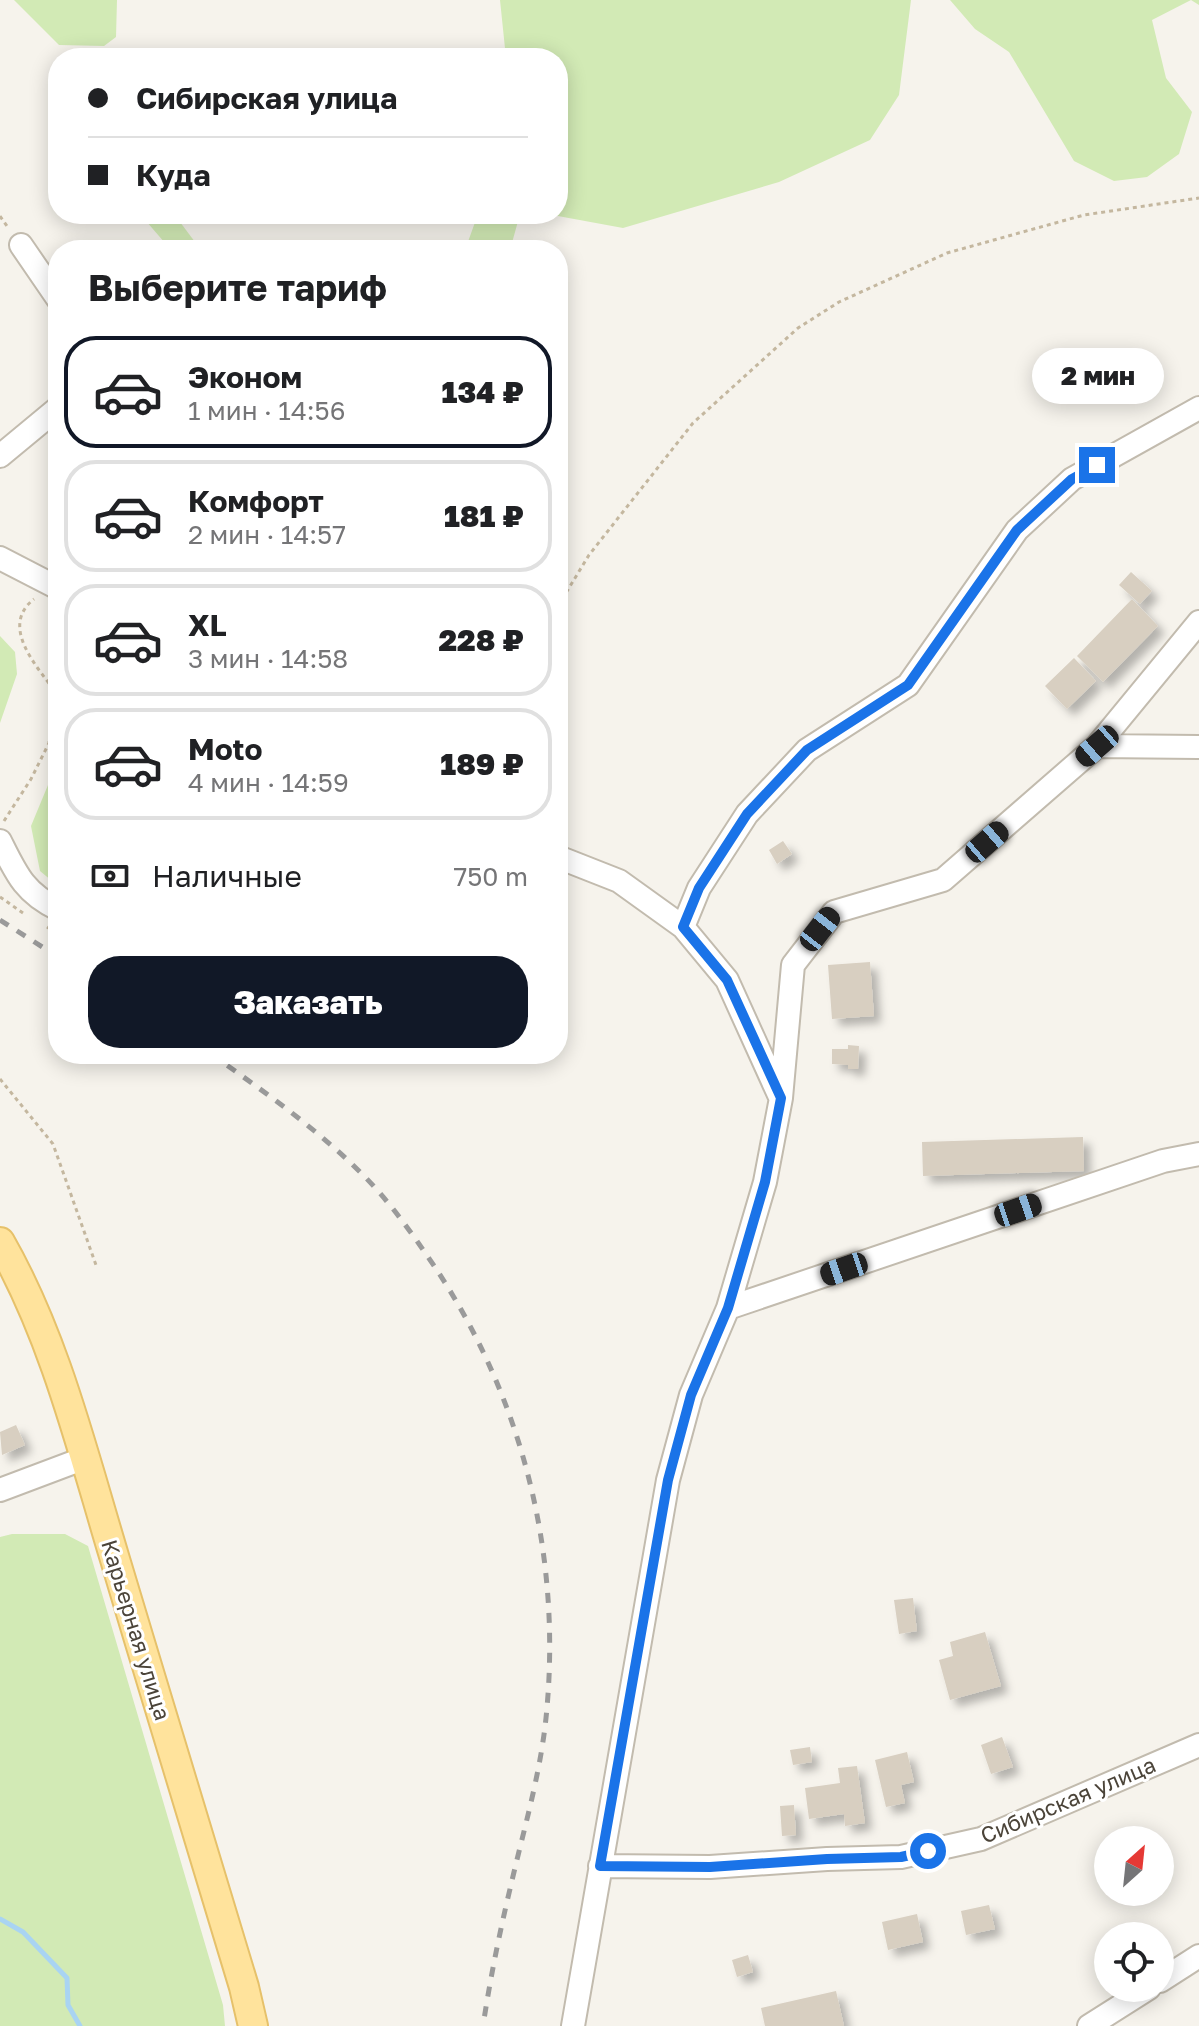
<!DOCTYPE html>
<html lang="ru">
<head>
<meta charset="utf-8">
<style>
  body { margin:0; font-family:"Golos Text",sans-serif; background:#f6f6f6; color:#202124; height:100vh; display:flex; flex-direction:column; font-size:30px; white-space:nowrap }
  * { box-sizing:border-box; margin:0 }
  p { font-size:26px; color:#757577 }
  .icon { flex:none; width:44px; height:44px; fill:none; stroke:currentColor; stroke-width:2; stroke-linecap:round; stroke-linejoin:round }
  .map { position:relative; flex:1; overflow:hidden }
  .sheet { position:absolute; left:48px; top:240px; width:520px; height:824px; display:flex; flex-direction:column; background:#fff; border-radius:32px; box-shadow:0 4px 20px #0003 }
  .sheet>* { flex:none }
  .hud { position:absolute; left:48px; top:48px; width:520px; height:176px; border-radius:32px; box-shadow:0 4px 20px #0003; display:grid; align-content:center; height:176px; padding:0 40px; background:#fff }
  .needle { width:52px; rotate:27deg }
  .tools { position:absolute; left:1094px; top:1826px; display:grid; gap:16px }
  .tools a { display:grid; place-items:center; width:80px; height:80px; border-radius:50%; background:#fff; box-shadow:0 4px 20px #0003; font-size:40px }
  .end { position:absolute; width:36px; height:36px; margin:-18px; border:10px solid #1a73e8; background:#fff; box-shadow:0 0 0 4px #fff }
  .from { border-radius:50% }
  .bubble { position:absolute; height:56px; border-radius:28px; background:#fff; box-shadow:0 4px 20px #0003; font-size:26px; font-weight:800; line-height:56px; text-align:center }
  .car { position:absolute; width:24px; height:48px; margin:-24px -12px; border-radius:10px; box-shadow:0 0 6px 2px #0007; background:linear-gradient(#222 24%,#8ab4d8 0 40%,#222 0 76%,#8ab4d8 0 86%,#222 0) }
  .hud b { display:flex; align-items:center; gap:28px; height:76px; font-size:30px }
  .hud b+b { border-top:2px solid #e0e0e0 }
  .hud i { width:20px; height:20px; background:#202124 }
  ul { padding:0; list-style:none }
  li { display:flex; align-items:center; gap:24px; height:112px; margin:0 16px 12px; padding:0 24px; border:4px solid #e0e0e0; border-radius:32px }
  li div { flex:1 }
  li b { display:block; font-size:30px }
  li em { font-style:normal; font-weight:800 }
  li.on { border-color:#111827 }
  li>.icon { width:72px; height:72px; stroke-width:1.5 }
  h2 { padding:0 40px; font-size:36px; line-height:96px }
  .pay { display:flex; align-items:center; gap:20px; height:88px; padding:0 40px; font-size:30px }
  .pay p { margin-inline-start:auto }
  .button { display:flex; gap:16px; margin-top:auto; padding:16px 40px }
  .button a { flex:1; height:92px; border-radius:32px; background:#111827; color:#fff; font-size:32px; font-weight:800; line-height:92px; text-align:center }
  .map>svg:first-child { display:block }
  .green { fill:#d2eab5 }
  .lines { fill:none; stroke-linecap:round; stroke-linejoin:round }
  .stream { stroke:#a9d4f2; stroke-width:5 }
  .building { fill:#d8cfc1; filter:url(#shadow) }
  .minor-casing { stroke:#c2bbae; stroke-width:26 }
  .major-casing { stroke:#e6c16a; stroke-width:32 }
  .path { stroke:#c4b79f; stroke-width:3; stroke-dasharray:4 4; stroke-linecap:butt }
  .minor { stroke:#fff; stroke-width:22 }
  .major { stroke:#ffe39c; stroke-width:28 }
  .rail { stroke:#9a9a9a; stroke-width:5; stroke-dasharray:10 10; stroke-linecap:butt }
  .route { stroke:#1a73e8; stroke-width:10 }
  .labels { text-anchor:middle; stroke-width:6; stroke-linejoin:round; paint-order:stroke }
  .street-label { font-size:22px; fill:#4b4439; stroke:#fff }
</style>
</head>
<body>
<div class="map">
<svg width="1199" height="2026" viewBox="0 0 1199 2026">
  <defs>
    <filter id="shadow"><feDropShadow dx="7" dy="7" stdDeviation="4" flood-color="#0004"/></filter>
  </defs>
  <rect width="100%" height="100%" fill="#f6f3ec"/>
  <!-- green -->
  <path class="green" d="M 14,0 L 117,0 L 116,37 L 104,46 L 59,45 Z
    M 500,0 L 911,0 L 899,95 L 870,140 L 779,182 L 623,228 L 547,214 L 558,214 L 558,58 L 506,58 Z
    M 950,0 L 1199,0 L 1199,5 L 1191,0 L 1152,20 L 1166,78 L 1192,112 L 1179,154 L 1147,177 L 1114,181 L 1074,161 L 1009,52 L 975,29 Z
    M 140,214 L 174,214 L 201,250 L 171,250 Z
    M 478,214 L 520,214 L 510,250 L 465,250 Z
    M 0,636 L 15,652 L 17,674 L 0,723 Z
    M 58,783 L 58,886 L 40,871 L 31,826 L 48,785 Z
    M 12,1534 L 65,1534 L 88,1546 L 223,2005 L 225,2026 L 0,2026 L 0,1537 Z"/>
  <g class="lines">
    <!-- stream -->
    <path class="stream" d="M 0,1919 L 23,1932 L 67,1978 L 68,2005 L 80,2026"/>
  </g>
  <!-- building -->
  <path class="building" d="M 1131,572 L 1152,591 L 1140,604 L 1119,585 Z
    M 1132,599 L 1158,626 L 1103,682 L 1077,656 Z
    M 1074,658 L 1096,681 L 1067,709 L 1045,686 Z
    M 783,841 L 792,854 L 777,864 L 769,850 Z
    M 870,962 L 874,1016 L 832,1019 L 828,965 Z
    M 848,1045 L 859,1046 L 858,1069 L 848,1069 L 848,1065 L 832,1064 L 832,1049 L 848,1049 Z
    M 1083,1137 L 1084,1171 L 923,1176 L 922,1142 Z
    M 16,1425 L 25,1445 L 2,1455 L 0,1432 Z
    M 913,1598 L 917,1631 L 899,1634 L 894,1600 Z
    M 985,1632 L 1001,1686 L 950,1700 L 939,1660 L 953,1656 L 950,1642 Z
    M 1002,1737 L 1013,1767 L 991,1774 L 981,1745 Z
    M 810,1747 L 812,1762 L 793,1765 L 790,1750 Z
    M 907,1752 L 914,1782 L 901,1785 L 905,1803 L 886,1807 L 875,1760 Z
    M 857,1766 L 865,1823 L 845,1826 L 844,1814 L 809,1819 L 805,1788 L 840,1783 L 838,1768 Z
    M 794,1805 L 796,1835 L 782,1836 L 780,1806 Z
    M 989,1905 L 995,1929 L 966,1935 L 961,1911 Z
    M 917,1914 L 923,1942 L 888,1950 L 882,1922 Z
    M 748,1955 L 753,1972 L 737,1977 L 732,1960 Z
    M 836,1991 L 844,2026 L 765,2026 L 761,2008 Z"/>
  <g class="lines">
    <defs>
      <path id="minor" d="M 21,245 L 58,299
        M 0,456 L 58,408
        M 0,558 L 58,588
        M 1097,746 L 1199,747
        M 0,841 C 16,873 24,893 58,909
        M 558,857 L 619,881 L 683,927 L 727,980 L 780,1097
        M 683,927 L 699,888 L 747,814 L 807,750 L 908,685 L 1017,530 L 1072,479 L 1199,408
        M 728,1308 L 1163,1161 L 1199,1154
        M 0,1490 L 85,1458
        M 600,1866 L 710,1867 L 827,1859 L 901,1857 L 981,1839 L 1199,1745
        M 1160,1981 L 1199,1956
        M 573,2026 L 668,1480 L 691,1395 L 728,1308 L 765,1182 L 781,1098 L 793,965 L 834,912 L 943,880 L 1097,746 L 1199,622
        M 1089,2026 L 1149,1988"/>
      <path id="major" d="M 0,1242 C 55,1338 82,1450 114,1556 C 157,1700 201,1844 244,1987 L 253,2026"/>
    </defs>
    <!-- minor casing -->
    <use href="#minor" class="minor-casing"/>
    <!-- major casing -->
    <use href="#major" class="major-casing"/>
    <!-- path -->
    <path class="path" d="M 0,216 L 9,229
      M 558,606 L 589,555 L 693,423 L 798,328 L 839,302 L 947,253 L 1084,215 L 1199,198
      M 4,821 L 31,779 L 49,743 L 54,690 C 35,664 0,626 34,599
      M 0,897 L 23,913
      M 47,927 L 58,934
      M 0,1079 L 53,1144 L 96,1265"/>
    <!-- minor -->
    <use href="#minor" class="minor"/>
    <!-- major -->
    <use href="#major" class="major"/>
    <!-- rail -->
    <path class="rail" d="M 0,920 L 58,957
      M 211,1054 C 262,1090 313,1126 358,1170 C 384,1195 406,1225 426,1254 C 521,1390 563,1553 546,1718 C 540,1776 523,1832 510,1889 C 499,1935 490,1980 483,2026"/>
  </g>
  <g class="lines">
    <!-- route -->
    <path class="route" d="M 928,1851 L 901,1857 L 827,1859 L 710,1867 L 600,1866 L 668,1480 L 691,1395 L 728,1308 L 765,1182 L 781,1098 L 727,980 L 683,927 L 699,888 L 747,814 L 807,750 L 908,685 L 1017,530 L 1072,479 L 1097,465"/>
  </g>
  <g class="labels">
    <!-- street labels -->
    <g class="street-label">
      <text transform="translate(136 1630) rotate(73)" y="8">Карьерная улица</text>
      <text transform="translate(1068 1800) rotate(-23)" y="8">Сибирская улица</text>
    </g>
  </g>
</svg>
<div class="tools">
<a><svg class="needle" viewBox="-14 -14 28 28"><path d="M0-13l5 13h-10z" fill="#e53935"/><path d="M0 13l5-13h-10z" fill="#757577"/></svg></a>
<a><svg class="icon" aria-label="locate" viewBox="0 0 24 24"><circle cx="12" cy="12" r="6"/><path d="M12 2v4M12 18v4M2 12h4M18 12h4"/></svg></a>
</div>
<i class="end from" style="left:928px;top:1851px"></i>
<i class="end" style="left:1097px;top:465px"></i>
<div class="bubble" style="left:1032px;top:348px;width:132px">2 мин</div>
<i class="car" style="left:1097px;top:746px;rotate:229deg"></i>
<i class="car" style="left:987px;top:842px;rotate:49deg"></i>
<i class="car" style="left:820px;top:929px;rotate:38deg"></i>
<i class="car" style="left:1018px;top:1210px;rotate:71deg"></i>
<i class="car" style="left:844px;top:1269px;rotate:251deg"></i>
<div class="hud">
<b><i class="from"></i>Сибирская улица</b>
<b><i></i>Куда</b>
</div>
<section class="sheet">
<h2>Выберите тариф</h2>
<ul>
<li class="on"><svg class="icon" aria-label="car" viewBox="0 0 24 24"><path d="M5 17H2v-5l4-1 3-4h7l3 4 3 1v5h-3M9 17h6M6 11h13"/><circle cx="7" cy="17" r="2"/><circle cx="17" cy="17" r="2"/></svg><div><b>Эконом</b><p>1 мин · 14:56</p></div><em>134 ₽</em></li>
<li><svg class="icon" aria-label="car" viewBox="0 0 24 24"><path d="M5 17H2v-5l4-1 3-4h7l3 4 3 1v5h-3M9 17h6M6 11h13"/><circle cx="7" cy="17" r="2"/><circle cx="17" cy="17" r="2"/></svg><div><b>Комфорт</b><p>2 мин · 14:57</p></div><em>181 ₽</em></li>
<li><svg class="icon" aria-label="car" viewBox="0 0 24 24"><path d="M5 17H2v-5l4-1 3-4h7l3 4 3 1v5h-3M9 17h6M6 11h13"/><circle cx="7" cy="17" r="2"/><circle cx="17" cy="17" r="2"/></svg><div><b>XL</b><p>3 мин · 14:58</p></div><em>228 ₽</em></li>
<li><svg class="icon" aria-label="car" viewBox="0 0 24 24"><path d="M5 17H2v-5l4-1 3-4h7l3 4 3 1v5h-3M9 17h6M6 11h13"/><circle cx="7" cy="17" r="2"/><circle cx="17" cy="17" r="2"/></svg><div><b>Moto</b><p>4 мин · 14:59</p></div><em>189 ₽</em></li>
</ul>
<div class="pay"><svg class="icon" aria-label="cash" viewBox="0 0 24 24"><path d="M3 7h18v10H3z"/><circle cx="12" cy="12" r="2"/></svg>Наличные<p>750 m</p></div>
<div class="button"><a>Заказать</a></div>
</section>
</div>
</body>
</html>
